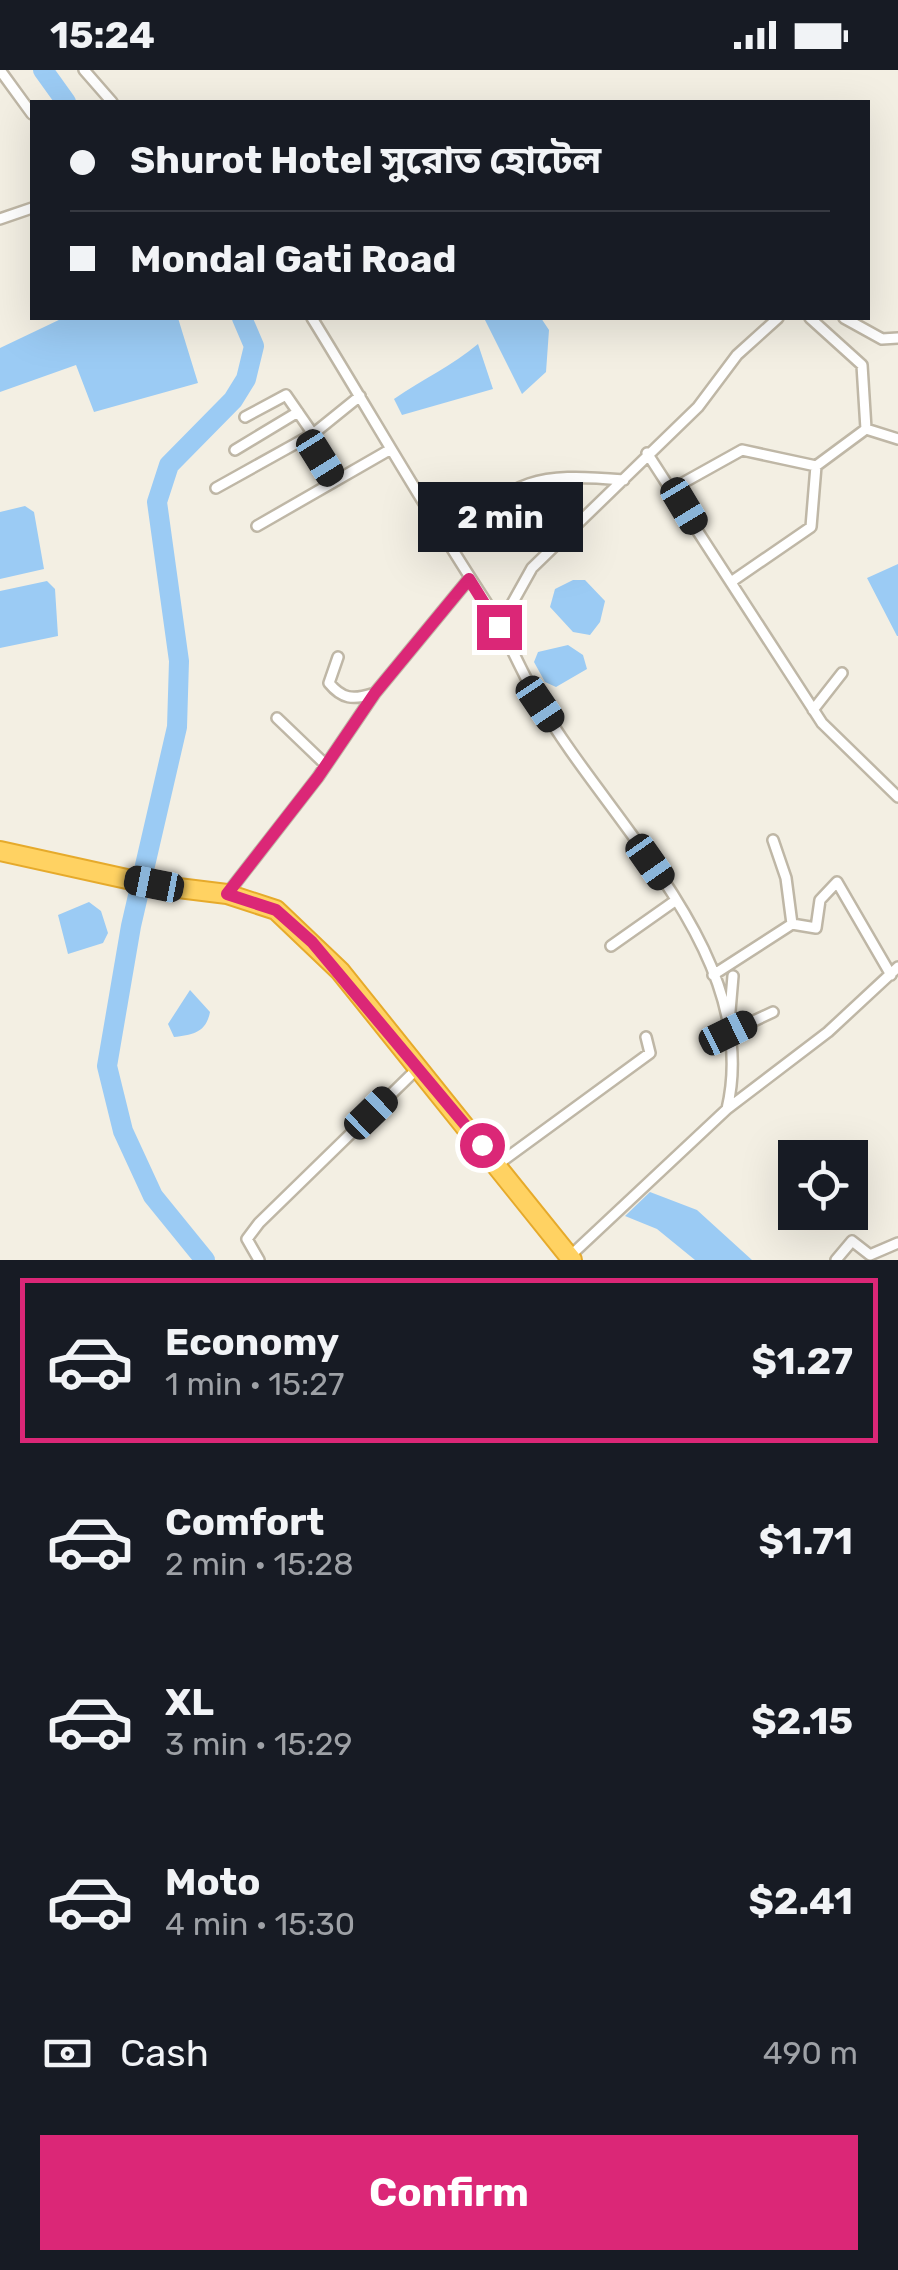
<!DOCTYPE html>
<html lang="en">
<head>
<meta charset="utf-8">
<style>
  body { margin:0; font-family:Rubik,"Noto Sans Bengali",sans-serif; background:#20242c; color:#f1f3f6; height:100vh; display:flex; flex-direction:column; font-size:38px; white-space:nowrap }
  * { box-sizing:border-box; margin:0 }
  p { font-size:32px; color:#9ea1a6 }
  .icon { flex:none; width:55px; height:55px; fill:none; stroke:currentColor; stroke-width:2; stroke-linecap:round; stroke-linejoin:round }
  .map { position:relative; height:1190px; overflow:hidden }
  .drawer { display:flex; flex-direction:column; background:#171b24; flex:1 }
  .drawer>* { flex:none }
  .hud { position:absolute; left:30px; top:30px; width:840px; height:220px; border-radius:0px; box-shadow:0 10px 40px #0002; display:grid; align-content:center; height:220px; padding:0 40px; background:#171b24 }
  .controls { position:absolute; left:778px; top:1070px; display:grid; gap:20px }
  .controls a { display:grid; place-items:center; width:90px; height:90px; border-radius:0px; background:#171b24; box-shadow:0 10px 40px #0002; font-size:50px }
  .end { position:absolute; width:45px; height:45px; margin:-22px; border:12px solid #db2777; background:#fff; box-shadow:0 0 0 5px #fff }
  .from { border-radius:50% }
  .bubble { position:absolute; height:70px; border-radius:0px; background:#171b24; box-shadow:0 10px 40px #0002; font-size:32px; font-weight:700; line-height:70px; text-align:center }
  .car { position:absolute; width:30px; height:60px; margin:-30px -15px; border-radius:12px; box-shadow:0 0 8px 2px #0007; background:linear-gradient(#222 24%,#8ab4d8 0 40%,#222 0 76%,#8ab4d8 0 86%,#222 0) }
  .hud b { display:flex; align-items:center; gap:35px; height:95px; font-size:38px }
  .hud b+b { border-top:2px solid #363941 }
  .hud i { width:25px; height:25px; background:#f1f3f6 }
  ul { padding:18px 0 0; list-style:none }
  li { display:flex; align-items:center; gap:30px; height:165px; margin:0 20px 15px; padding:0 20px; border:5px solid transparent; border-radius:0px }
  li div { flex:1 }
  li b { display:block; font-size:38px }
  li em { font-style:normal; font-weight:700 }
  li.active { border-color:#db2777 }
  li>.icon { width:90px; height:90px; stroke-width:1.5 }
  .pay { display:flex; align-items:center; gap:25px; height:110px; padding:0 40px; font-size:38px }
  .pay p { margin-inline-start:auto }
  .button { display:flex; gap:20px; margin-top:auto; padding:20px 40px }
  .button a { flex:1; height:115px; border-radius:0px; background:#db2777; color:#fff; font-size:40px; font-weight:700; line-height:115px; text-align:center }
  .status { display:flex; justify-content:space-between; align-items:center; height:70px; padding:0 50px; background:#171b24; direction:ltr }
  .status svg { height:28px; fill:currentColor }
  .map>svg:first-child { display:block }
  .water { fill:#9bcbf4 }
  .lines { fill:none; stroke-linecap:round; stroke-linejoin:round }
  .river { stroke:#9bcbf4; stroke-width:20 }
  .street-casing { stroke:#bfb7a6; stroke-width:14 }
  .highway-casing { stroke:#e6aa2b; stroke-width:22 }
  .street { stroke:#fff; stroke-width:9 }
  .highway { stroke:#ffd262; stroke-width:18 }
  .route { stroke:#db2777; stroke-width:12 }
</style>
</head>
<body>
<div class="status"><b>15:24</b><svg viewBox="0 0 49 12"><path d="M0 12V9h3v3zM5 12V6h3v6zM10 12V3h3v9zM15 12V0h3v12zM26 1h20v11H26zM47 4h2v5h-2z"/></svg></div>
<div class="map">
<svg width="898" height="1190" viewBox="0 0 898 1190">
  <rect width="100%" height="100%" fill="#f3efe3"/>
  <!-- water -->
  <path class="water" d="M 63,248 L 178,248 L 198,313 L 94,342 L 76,295 L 0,322 L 0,278 Z
    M 484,248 L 541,248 L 549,260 L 546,302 L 522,324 Z
    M 478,274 L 493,319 L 402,345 L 394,329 C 423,309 452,296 478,274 Z
    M 25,436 L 34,442 L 44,499 L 0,509 L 0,442 Z
    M 898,494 L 898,566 L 897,566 L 867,508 Z
    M 573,510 L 585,510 L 605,531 L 600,552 L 590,565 L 573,562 L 550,537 L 555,519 Z
    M 47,511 L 55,519 L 58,566 L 0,578 L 0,521 Z
    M 568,575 L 583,585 L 587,599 L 556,617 L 545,612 L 534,592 L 538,582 Z
    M 89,832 L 101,841 L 108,863 L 103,873 L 68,884 L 58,845 Z
    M 190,920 L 210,942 C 206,963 192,965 174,967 L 168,954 Z
    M 650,1122 L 697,1140 L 752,1190 L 695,1190 L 657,1159 L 625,1146 Z"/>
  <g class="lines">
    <!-- river -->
    <path class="river" d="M 43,0 L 66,32
      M 205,1190 L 153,1126 L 123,1061 L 107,996 L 131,856 L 177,657 L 179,591 L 157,432 L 169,395 L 233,330 L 246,309 L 254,276 L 242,248"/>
    <defs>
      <path id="street" d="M 0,0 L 32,44
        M 84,0 L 112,32
        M 0,149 L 32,138
        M 312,248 C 370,342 425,439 486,532 C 506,563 520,600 539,632 C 608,752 763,887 727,1039
        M 844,248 L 882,269 L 898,268
        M 245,347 L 286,325 L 313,364
        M 866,359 L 898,369
        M 307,367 L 334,410
        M 235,380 L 298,342
        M 647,383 L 822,653 L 898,727
        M 216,418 L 313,364 L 360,326
        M 672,419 L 742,380 L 816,396 L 866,359 L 862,295 L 810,248
        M 257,456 L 391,379
        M 446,468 C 520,411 528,402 624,410
        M 731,512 L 811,457 L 816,396
        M 499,557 L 532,498 L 698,337 L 737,285 L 778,248
        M 338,587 L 329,613 C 342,629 353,630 372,624
        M 813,640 L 842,603
        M 277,648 L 326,695
        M 773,770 L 786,808 L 792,854 L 816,858 L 820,830 L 837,812 L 891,905
        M 227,824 L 318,707 L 375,623 L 469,509
        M 611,876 L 672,833
        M 713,905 L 792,854
        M 729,953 L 733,906
        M 728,963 L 773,942
        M 497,1095 L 650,983 L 646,967
        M 569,1187 L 727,1039 L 828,962 L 898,897
        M 259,1190 L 247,1169 L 259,1153 L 417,999
        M 836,1190 L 852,1171 L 870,1185 L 898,1173"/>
      <path id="highway" d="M 0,781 L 154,815 L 227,824 L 276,840 L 340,901 L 572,1190"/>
    </defs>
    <!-- street casing -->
    <use href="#street" class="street-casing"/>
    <!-- highway casing -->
    <use href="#highway" class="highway-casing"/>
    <!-- street -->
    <use href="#street" class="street"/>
    <!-- highway -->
    <use href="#highway" class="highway"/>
  </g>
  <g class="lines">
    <!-- route -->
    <path class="route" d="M 482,1075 L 312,872 L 276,840 L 227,824 L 318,707 L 375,623 L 469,509 L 499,557"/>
  </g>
</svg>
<div class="controls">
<a><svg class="icon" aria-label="locate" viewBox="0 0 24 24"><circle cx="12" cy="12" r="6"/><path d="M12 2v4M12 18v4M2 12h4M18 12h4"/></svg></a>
</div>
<i class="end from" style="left:482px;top:1075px"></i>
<i class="end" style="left:499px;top:557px"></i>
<div class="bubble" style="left:418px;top:412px;width:165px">2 min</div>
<i class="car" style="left:320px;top:388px;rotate:148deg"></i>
<i class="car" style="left:684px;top:436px;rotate:149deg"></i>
<i class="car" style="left:540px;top:634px;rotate:146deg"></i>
<i class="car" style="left:650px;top:792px;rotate:145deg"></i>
<i class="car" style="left:154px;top:814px;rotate:281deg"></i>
<i class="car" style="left:728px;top:963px;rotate:64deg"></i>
<i class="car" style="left:371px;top:1043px;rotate:46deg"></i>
<div class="hud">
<b><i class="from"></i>Shurot Hotel সুরোত হোটেল</b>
<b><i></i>Mondal Gati Road</b>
</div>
</div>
<section class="drawer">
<ul>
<li class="active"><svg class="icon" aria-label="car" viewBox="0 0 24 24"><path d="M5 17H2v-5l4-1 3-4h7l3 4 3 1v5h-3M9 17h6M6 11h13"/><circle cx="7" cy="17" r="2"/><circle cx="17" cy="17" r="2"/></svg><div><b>Economy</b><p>1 min · 15:27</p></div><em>$1.27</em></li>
<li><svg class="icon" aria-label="car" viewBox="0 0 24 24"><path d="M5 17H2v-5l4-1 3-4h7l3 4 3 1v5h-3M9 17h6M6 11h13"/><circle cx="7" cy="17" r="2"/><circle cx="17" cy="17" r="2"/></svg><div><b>Comfort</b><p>2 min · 15:28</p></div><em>$1.71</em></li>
<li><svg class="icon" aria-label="car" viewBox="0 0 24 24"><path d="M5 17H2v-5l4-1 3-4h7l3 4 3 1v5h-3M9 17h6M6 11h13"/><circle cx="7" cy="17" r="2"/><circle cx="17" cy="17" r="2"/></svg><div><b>XL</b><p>3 min · 15:29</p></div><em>$2.15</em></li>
<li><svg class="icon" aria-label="car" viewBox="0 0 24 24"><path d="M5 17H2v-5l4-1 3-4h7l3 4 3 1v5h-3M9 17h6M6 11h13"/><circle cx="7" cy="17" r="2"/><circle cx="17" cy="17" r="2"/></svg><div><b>Moto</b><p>4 min · 15:30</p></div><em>$2.41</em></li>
</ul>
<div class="pay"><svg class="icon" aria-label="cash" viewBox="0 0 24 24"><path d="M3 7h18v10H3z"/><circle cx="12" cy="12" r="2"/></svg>Cash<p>490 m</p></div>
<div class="button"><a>Confirm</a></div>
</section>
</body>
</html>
